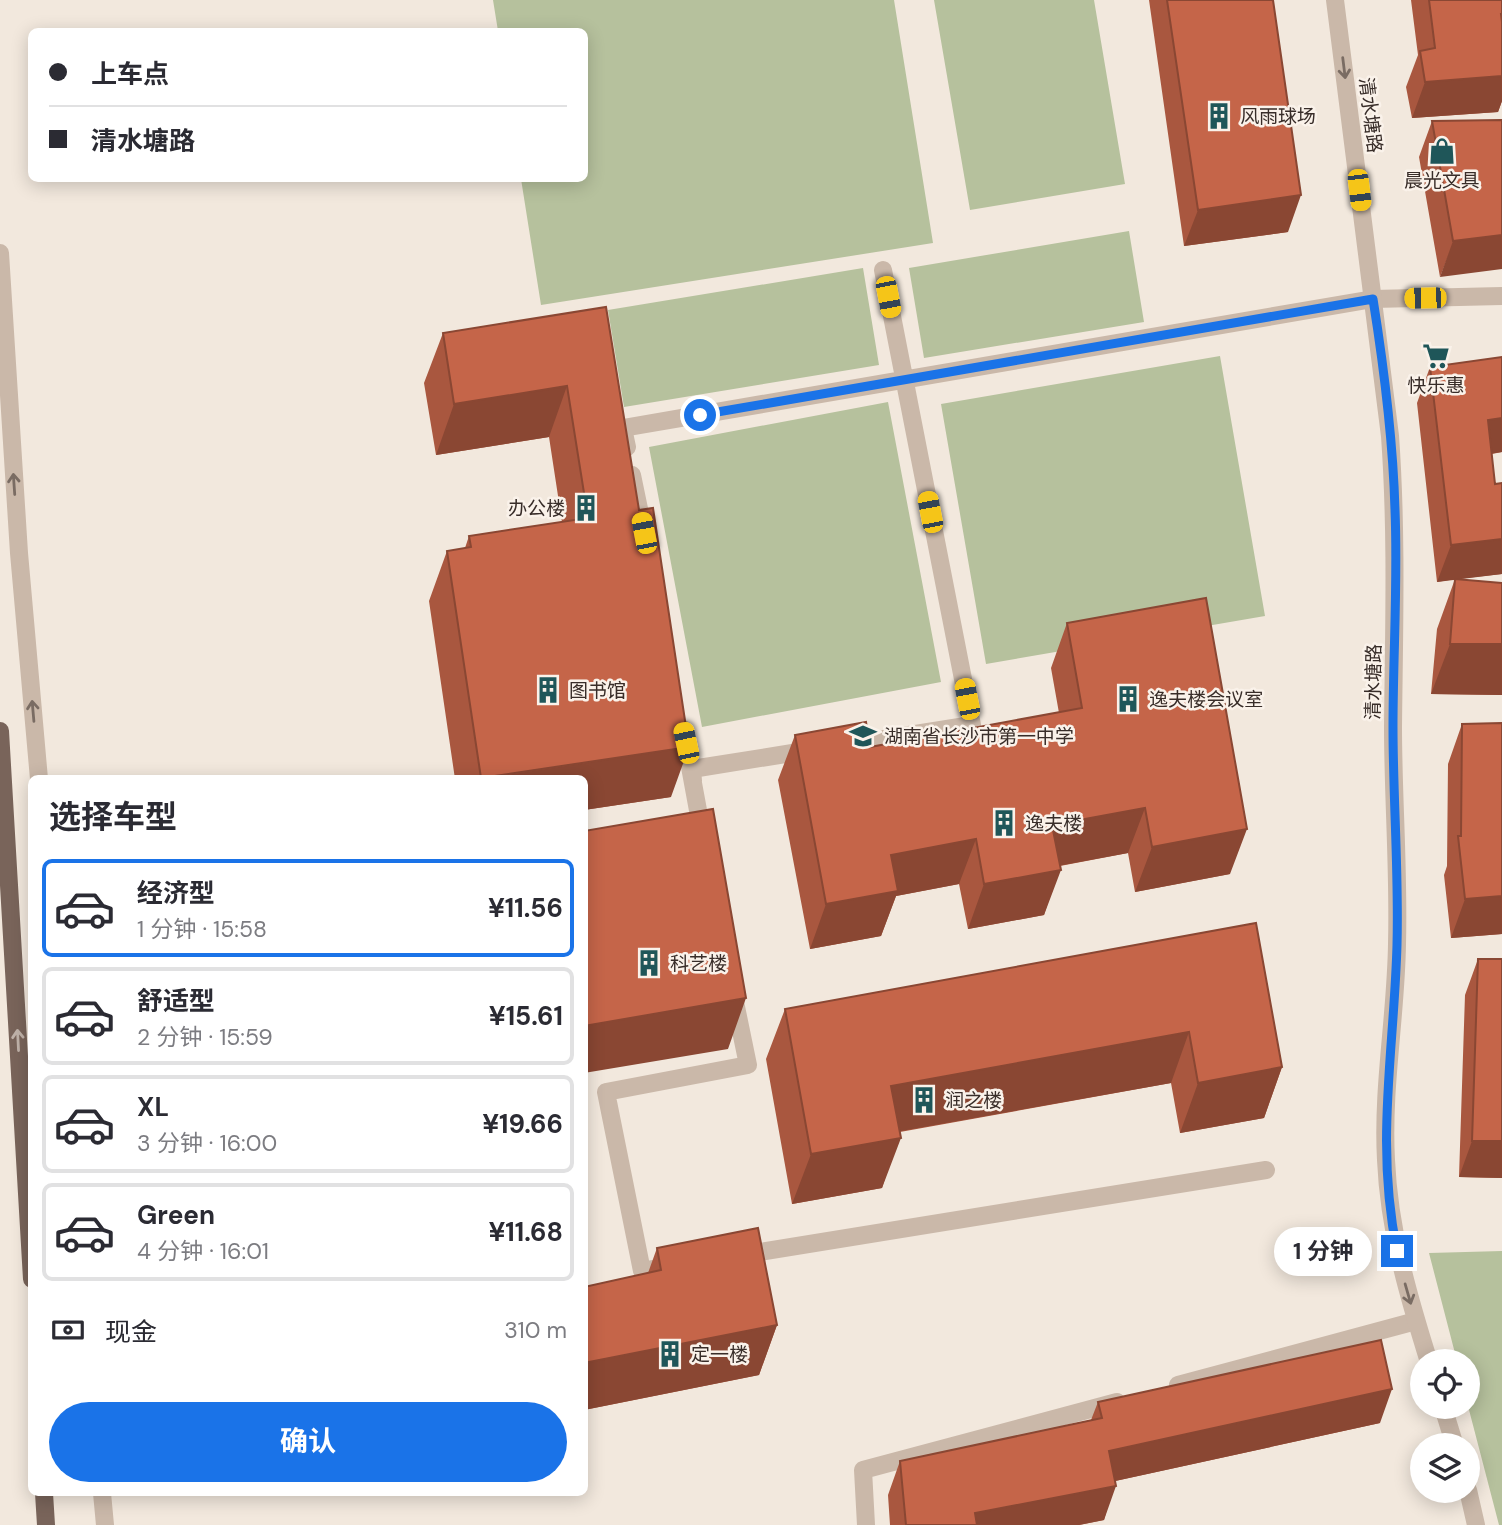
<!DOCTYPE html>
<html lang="zh">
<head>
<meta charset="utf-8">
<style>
  body { margin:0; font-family:"DM Sans","Noto Sans SC",sans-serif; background:#f7f7f7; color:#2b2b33; height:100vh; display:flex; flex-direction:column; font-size:26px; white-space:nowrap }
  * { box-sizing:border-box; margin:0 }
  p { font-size:23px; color:#7c7c81 }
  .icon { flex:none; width:38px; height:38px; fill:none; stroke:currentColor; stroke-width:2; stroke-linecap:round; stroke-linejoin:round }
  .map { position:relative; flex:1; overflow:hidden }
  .side { position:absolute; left:28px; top:775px; width:560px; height:721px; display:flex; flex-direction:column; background:#fff; border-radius:10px; box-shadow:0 4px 18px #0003 }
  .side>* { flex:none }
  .guide { position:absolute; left:28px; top:28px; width:560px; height:154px; border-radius:10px; box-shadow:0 4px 18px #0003; display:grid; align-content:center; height:154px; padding:0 21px; background:#fff }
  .fabs { position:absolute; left:1410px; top:1349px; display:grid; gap:14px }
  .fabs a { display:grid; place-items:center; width:70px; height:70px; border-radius:50%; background:#fff; box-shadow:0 4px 18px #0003; font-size:35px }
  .end { position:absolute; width:32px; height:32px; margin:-16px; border:9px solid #1a73e8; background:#fff; box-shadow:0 0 0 4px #fff }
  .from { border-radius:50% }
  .bubble { position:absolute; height:49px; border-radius:24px; background:#fff; box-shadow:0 4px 18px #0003; font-size:23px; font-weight:700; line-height:49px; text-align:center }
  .car { position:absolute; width:21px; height:42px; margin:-21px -10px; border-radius:9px; box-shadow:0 0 5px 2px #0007; background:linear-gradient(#f5c518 24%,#345 0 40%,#f5c518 0 76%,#345 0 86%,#f5c518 0) }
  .guide b { display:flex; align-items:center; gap:24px; height:66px; font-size:26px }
  .guide b+b { border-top:2px solid #e1e1e2 }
  .guide i { width:18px; height:18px; background:#2b2b33 }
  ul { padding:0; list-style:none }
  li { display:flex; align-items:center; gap:21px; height:98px; margin:0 14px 10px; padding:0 7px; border:4px solid #e1e1e2; border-radius:10px }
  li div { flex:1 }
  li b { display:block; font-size:26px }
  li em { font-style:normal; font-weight:700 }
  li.on { border-color:#1a73e8 }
  li>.icon { width:63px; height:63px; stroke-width:1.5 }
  h2 { padding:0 21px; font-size:32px; line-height:84px }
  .pay { display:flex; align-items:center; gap:18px; height:77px; padding:0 21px; font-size:26px }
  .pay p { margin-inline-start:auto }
  .primary-button { display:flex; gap:14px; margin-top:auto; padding:14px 21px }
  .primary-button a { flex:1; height:80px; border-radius:42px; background:#1a73e8; color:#fff; font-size:28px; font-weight:700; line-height:80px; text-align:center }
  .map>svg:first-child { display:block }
  .green { fill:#b6c19d }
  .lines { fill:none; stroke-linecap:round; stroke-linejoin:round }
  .minor { stroke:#cab8a9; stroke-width:18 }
  .tertiary { stroke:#cab8a9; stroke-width:18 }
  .primary { stroke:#79645a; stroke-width:18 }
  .wall { fill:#a9573f }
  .shaded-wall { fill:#8a4733 }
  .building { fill:#c56549; stroke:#8a4733; stroke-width:2 }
  .oneway { stroke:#7a6c63 }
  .oneway2 { stroke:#c0b2a9 }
  .route { stroke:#1a73e8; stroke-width:9 }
  .labels { text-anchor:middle; stroke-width:5; stroke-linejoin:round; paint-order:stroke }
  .street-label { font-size:19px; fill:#382d29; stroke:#faf2ea }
  .poi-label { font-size:19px; fill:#382d29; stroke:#faf2ea; text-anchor:start }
</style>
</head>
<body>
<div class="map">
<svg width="1502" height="1525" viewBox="0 0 1502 1525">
  <rect width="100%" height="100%" fill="#f2e8dd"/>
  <!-- green -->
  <path class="green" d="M 493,0 L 894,0 L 933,243 L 541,305 L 521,179 L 584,178 L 584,32 L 498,31 Z
    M 934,0 L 1094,0 L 1125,184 L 970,210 Z
    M 1129,231 L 1144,322 L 924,358 L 909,268 Z
    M 863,268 L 879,365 L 624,407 L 608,310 Z
    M 1220,356 L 1265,616 L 986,664 L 941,404 Z
    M 888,402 L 941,682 L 702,727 L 649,447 Z
    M 1502,1251 L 1502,1525 L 1499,1525 L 1468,1406 L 1468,1362 L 1457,1361 L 1429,1253 Z"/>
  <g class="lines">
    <!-- minor -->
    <path class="minor" d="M 627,447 L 623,428 L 1373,299 L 1502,296
      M 632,475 L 644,533
      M 683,729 L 702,832
      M 846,745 L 972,725 L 883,270
      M 693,781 L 692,769 L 811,750
      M 741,1255 L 1266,1170
      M 672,1266 L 642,1271 L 606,1092 L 748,1065 L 734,997
      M 1178,1385 L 1416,1321
      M 866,1525 L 863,1470 L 1117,1402"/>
    <!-- tertiary -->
    <path class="tertiary" d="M 1335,0 L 1390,436 C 1397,533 1394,630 1393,727 C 1393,799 1399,871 1397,944 C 1396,1016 1382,1088 1386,1160 C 1389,1230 1408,1295 1429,1362
      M 0,253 L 19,553 L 39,779
      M 1443,1407 L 1455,1446
      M 1468,1490 L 1476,1525
      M 102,1493 L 105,1525"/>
    <!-- primary -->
    <path class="primary" d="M 0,731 L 32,1279
      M 44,1493 L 46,1525"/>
  </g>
  <!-- wall -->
  <path class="wall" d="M 1149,0 L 1273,0 L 1288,232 L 1184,246 Z
    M 1411,0 L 1502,0 L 1502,101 L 1498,112 L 1412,118 L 1406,87 L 1418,55 Z
    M 1502,120 L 1440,277 L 1419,157 L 1432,121 Z
    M 606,307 L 671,797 L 584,810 L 584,779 L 455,779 L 429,601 L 447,551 L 465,548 L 469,536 L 562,522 L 549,437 L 436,455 L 424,383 L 443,333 Z
    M 1502,357 L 1502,452 L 1492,454 L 1495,484 L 1502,483 L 1502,574 L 1457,579 L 1502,583 L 1502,695 L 1431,694 L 1437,629 L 1455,579 L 1437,582 L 1417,403 L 1430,367 Z
    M 1067,623 L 1230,874 L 1135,892 L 1128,853 L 1060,866 L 1044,915 L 968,929 L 959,884 L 896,896 L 881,936 L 810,949 L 778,780 L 795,735 L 870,747 L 1059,713 L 1051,668 Z
    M 1462,724 L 1502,934 L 1451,938 L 1444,875 L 1447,866 L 1448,764 Z
    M 1256,923 L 1282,1067 L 1264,1118 L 1180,1133 L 1171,1083 L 900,1132 L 882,1188 L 792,1204 L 766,1059 L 785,1009 Z
    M 1478,959 L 1502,959 L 1502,1178 L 1459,1177 L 1465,995 Z
    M 657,1248 L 777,1325 L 759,1375 L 584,1410 L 584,1287 L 648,1273 Z
    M 1098,1402 L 1380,1423 L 1115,1481 L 1104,1520 L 1079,1525 L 890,1525 L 888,1495 L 900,1461 L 1091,1420 Z"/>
  <!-- shaded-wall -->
  <path class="shaded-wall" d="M 1502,76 L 1502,101 L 1498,112 L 1412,118 L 1425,82 Z
    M 1301,195 L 1288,232 L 1184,246 L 1198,210 Z
    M 1502,235 L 1502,269 L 1440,277 L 1453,241 Z
    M 567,386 L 549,437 L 436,455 L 454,404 Z
    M 1502,418 L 1502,452 L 1475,456 L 1488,420 Z
    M 1502,539 L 1502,574 L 1437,582 L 1451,545 Z
    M 1450,644 L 1502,644 L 1502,695 L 1431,694 Z
    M 689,747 L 671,797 L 584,810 L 584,779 L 481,779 Z
    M 1145,808 L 1128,853 L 1036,870 L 1052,825 Z
    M 1247,829 L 1230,874 L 1135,892 L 1152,847 Z
    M 976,839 L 959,884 L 896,896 L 881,936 L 810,949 L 826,904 L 891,855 Z
    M 1061,870 L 1044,915 L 968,929 L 984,884 Z
    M 1502,896 L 1502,934 L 1451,938 L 1465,899 Z
    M 746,998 L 728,1049 L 584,1073 L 584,1026 Z
    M 1189,1032 L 1171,1083 L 873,1136 L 891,1086 Z
    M 1282,1067 L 1264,1118 L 1180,1133 L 1198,1083 Z
    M 901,1138 L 882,1188 L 792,1204 L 811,1154 Z
    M 1472,1141 L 1502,1141 L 1502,1178 L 1459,1177 Z
    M 777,1325 L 759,1375 L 584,1410 L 584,1363 Z
    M 1392,1389 L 1380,1423 L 1097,1485 L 1109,1451 Z
    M 1116,1486 L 1104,1520 L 1079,1525 L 971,1525 L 975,1513 Z"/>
  <!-- building -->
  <path class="building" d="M 1167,0 L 1273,0 L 1301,195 L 1198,210 Z
    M 1429,0 L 1502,0 L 1502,14 L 1501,14 L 1502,22 L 1502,76 L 1425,82 L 1420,51 L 1435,48 Z
    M 1502,120 L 1502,235 L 1453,241 L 1432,121 Z
    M 606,307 L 639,510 L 653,508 L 689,747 L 481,778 L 447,551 L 471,547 L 469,536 L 588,518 L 567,386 L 454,404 L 443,333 Z
    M 1502,357 L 1502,418 L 1488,420 L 1495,484 L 1502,483 L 1502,539 L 1451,545 L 1430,367 Z
    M 1455,579 L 1502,583 L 1502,644 L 1450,644 Z
    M 1206,598 L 1247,829 L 1152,847 L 1145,808 L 1052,825 L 1061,870 L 984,884 L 976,839 L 891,855 L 898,891 L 826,904 L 795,735 L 866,722 L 870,747 L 1082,708 L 1067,623 Z
    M 1502,723 L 1502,896 L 1465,899 L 1458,836 L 1461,836 L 1462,724 Z
    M 713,809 L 746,998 L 584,1026 L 584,831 Z
    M 1256,923 L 1282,1067 L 1198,1083 L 1189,1032 L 891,1086 L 901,1138 L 811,1154 L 785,1009 Z
    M 1478,959 L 1502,959 L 1502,1141 L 1472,1141 Z
    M 758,1228 L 777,1325 L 584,1363 L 584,1287 L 661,1270 L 657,1248 Z
    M 1381,1340 L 1392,1389 L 1109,1451 L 1116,1486 L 975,1513 L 977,1525 L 906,1525 L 900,1461 L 1102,1418 L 1098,1402 Z"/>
  <!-- one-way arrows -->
  <defs><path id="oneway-shaft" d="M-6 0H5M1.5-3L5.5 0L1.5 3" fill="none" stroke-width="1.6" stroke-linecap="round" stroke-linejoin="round" transform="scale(1.75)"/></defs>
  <g class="oneway">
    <use href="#oneway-shaft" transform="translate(1344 68) rotate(83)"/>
    <use href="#oneway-shaft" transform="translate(14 484) rotate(-94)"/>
    <use href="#oneway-shaft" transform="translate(33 711) rotate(-95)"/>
    <use href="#oneway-shaft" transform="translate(1408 1294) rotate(74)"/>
  </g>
  <use class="oneway2" href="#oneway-shaft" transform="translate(18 1040) rotate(-93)"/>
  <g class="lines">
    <!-- route -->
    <path class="route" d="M 700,415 L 1373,299 C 1384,368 1393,439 1395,510 C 1398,582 1393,655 1393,727 C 1393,800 1399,872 1397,945 C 1394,1052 1375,1143 1397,1251"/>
  </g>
  <!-- icons -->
  <defs>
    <symbol id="building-bare" viewBox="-9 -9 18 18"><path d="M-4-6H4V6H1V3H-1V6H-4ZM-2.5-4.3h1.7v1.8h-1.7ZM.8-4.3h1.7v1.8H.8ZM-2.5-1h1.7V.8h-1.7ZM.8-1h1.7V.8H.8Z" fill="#1f5659" stroke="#faf2ea" stroke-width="2.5" paint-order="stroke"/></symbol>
    <symbol id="shop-bare" viewBox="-9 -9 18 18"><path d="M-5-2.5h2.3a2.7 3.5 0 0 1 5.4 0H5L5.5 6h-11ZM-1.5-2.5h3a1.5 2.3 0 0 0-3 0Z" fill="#1f5659" stroke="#faf2ea" stroke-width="2.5" paint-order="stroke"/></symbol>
    <symbol id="supermarket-bare" viewBox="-9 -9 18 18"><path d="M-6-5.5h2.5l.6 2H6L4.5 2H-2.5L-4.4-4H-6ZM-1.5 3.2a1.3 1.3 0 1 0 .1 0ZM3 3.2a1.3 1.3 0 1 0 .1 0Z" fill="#1f5659" stroke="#faf2ea" stroke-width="2.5" paint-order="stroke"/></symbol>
    <symbol id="school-bare" viewBox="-9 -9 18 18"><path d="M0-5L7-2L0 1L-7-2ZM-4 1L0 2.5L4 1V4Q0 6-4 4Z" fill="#1f5659" stroke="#faf2ea" stroke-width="2.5" paint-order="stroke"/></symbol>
  </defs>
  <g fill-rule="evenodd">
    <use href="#building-bare" x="1200" y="97" width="38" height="38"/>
    <use href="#shop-bare" x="1423" y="132" width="38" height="38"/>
    <use href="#supermarket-bare" x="1417" y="337" width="38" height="38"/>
    <use href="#building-bare" x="567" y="489" width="38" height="38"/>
    <use href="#building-bare" x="529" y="671" width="38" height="38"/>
    <use href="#building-bare" x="1109" y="680" width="38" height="38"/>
    <use href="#school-bare" x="844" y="717" width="38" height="38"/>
    <use href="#building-bare" x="985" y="804" width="38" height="38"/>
    <use href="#building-bare" x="630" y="944" width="38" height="38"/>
    <use href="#building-bare" x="905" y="1081" width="38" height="38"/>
    <use href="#building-bare" x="651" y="1335" width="38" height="38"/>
  </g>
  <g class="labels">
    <!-- street labels -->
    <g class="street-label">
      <text transform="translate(1371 115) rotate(83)" y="7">清水塘路</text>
      <text transform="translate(1373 682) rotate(-89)" y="7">清水塘路</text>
    </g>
    <!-- poi labels -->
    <g class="poi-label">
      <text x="1240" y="123">风雨球场</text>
      <text x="1442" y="187" text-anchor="middle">晨光文具</text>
      <text x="1436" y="392" text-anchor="middle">快乐惠</text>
      <text x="565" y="515" text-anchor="end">办公楼</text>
      <text x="569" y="697">图书馆</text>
      <text x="1149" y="706">逸夫楼会议室</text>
      <text x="884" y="743">湖南省长沙市第一中学</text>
      <text x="1025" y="830">逸夫楼</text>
      <text x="670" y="970">科艺楼</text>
      <text x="945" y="1107">润之楼</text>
      <text x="691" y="1361">定一楼</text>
    </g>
  </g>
</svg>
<div class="fabs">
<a><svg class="icon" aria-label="locate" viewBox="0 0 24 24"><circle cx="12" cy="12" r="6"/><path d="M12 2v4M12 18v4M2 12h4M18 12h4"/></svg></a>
<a><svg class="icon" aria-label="layers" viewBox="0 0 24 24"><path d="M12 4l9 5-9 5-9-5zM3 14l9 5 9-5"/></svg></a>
</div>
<i class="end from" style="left:700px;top:415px"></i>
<i class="end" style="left:1397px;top:1251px"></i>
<div class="bubble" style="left:1274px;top:1227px;width:98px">1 分钟</div>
<i class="car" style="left:1359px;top:190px;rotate:173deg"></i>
<i class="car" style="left:888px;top:297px;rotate:169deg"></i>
<i class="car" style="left:1425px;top:298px;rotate:269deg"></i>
<i class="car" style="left:930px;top:512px;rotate:349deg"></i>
<i class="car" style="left:644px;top:533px;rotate:349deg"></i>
<i class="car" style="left:967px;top:699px;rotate:349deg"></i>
<i class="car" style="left:686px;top:743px;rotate:348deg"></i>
<div class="guide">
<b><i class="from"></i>上车点</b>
<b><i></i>清水塘路</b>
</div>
<section class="side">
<h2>选择车型</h2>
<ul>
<li class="on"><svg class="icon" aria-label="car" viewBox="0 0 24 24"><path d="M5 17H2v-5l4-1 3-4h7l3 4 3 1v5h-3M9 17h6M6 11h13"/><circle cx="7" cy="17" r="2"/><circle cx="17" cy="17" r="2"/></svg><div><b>经济型</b><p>1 分钟 · 15:58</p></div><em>¥11.56</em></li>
<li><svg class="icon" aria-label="car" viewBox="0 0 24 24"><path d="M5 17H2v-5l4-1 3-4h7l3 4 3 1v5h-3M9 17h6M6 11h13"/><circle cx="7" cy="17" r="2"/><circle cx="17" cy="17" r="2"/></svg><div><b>舒适型</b><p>2 分钟 · 15:59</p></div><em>¥15.61</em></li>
<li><svg class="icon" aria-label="car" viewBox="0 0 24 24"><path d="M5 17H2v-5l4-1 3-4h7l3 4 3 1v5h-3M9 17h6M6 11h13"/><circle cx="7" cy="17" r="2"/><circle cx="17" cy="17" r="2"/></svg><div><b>XL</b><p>3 分钟 · 16:00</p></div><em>¥19.66</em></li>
<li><svg class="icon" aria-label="car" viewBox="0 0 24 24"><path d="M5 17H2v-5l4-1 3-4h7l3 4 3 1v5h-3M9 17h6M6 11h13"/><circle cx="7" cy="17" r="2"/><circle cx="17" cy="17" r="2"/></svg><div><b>Green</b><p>4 分钟 · 16:01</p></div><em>¥11.68</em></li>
</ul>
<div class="pay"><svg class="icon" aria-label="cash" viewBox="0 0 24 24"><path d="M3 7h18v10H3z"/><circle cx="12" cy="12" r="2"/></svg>现金<p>310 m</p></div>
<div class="primary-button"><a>确认</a></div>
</section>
</div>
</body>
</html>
